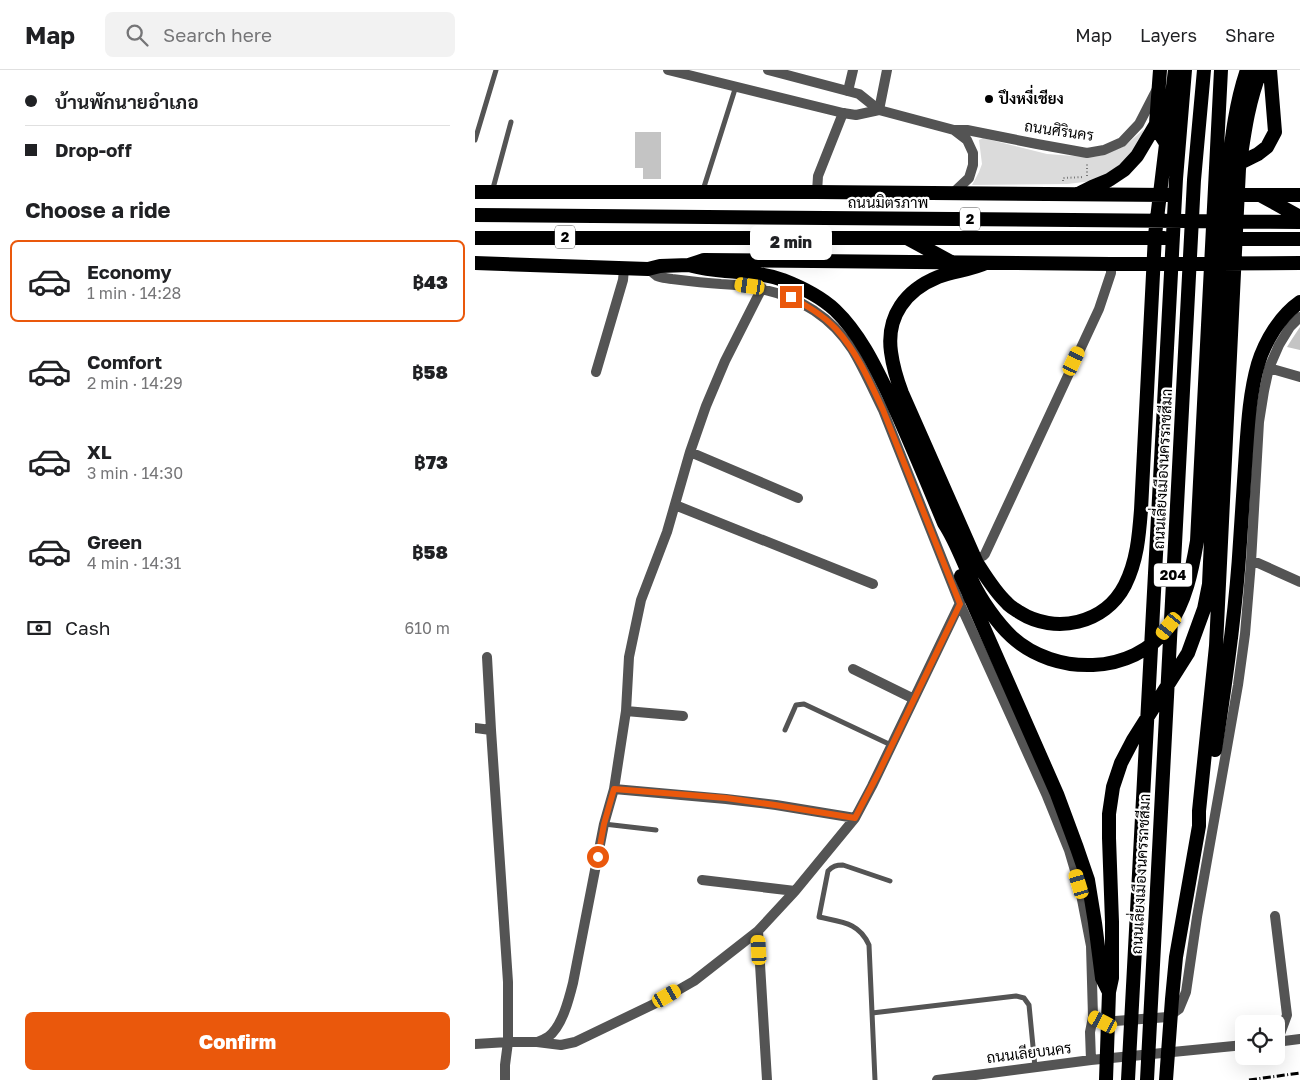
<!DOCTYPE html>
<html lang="en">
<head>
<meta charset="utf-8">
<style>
  body { margin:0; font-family:"Golos Text",Sarabun,sans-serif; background:#f2f2f2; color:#202124; height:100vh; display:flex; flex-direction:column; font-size:19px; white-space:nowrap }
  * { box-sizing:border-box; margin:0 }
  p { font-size:16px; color:#757577 }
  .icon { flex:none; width:28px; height:28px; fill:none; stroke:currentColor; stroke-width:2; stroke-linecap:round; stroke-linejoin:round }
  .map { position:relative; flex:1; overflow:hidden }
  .drawer { display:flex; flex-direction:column; background:#fff; width:475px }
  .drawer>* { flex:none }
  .banner { display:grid; align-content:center; height:110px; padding:0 25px; background:#fff }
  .buttons { position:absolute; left:760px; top:945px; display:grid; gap:10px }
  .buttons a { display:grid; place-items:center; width:50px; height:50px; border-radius:8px; background:#fff; box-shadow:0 5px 20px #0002; font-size:25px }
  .end { position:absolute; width:22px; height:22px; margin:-11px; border:6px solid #ea580c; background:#fff; box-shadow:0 0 0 2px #fff }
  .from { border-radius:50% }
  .bubble { position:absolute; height:35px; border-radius:8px; background:#fff; box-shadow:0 5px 20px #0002; font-size:16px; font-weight:800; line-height:35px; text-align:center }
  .car { position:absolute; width:15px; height:30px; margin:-15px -8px; border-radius:6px; box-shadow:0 0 4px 1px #0007; background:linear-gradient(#f5c518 24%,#345 0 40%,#f5c518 0 76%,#345 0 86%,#f5c518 0) }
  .banner b { display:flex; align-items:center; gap:18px; height:48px; font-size:19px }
  .banner b+b { border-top:1px solid #e0e0e0 }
  .banner i { width:12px; height:12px; background:#202124 }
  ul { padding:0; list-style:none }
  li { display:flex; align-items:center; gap:15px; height:82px; margin:0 10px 8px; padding:0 15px; border:2px solid transparent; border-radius:8px }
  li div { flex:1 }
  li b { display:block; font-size:19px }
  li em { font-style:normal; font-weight:800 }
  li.active { border-color:#ea580c }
  li>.icon { width:45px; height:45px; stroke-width:1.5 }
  h2 { padding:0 25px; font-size:22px; line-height:60px }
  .pay { display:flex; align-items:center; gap:12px; height:55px; padding:0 25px; font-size:19px }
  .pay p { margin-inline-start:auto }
  .action { display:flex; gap:10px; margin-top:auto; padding:10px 25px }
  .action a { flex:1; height:58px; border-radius:8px; background:#ea580c; color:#fff; font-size:20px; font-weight:800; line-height:58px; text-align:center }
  header { display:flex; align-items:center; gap:30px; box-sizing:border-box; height:70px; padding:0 25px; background:#fff; border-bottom:1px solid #e0e0e0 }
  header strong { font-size:24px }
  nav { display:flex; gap:28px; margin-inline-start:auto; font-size:18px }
  .search { width:350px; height:45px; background:#f2f2f2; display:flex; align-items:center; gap:12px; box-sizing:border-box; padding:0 18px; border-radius:8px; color:#757577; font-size:19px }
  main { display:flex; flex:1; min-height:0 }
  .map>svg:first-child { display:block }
  .green { fill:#dbdbdb }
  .building { fill:#c4c4c4 }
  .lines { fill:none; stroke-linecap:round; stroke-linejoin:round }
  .path { stroke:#767676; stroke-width:2; stroke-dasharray:1 2.5; stroke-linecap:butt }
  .service { stroke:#545454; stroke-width:5 }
  .minor { stroke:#545454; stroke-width:10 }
  .tertiary { stroke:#545454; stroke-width:10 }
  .trunk { stroke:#000; stroke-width:14 }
  .rail { stroke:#000; stroke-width:3; stroke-dasharray:8 2.5 1 2.5; stroke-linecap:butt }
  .route { stroke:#ea580c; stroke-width:6 }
  .poi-dot { fill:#000; stroke:#fff; stroke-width:2 }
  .labels { text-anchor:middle; stroke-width:4.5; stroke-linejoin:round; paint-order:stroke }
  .shield { fill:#fff; stroke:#4c4c4c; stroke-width:1 }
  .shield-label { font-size:14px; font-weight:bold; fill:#000 }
  .poi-label { font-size:15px; font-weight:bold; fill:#000; stroke:#fff; text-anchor:start }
  .street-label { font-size:15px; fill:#000; stroke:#fff }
</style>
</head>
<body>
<header>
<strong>Map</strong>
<div class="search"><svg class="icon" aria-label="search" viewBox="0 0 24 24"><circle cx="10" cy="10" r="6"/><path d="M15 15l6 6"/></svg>Search here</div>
<nav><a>Map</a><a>Layers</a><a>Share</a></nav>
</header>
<main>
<section class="drawer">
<div class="banner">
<b><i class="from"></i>บ้านพักนายอำเภอ</b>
<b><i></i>Drop-off</b>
</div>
<h2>Choose a ride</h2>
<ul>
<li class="active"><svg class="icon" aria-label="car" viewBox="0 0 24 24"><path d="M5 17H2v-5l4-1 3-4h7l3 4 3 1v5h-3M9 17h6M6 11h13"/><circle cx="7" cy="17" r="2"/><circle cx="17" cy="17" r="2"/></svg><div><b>Economy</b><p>1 min · 14:28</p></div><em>฿43</em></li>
<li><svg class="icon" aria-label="car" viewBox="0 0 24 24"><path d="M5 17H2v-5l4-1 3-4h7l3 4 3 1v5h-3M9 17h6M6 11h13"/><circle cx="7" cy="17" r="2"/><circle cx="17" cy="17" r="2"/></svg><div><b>Comfort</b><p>2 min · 14:29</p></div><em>฿58</em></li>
<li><svg class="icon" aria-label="car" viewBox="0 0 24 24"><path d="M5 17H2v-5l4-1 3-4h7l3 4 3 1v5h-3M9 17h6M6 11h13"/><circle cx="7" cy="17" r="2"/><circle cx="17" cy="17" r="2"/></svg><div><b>XL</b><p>3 min · 14:30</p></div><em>฿73</em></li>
<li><svg class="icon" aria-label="car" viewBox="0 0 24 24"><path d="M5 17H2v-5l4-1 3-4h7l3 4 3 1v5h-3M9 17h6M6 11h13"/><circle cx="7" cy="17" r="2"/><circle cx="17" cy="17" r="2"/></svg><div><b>Green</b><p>4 min · 14:31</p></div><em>฿58</em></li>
</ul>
<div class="pay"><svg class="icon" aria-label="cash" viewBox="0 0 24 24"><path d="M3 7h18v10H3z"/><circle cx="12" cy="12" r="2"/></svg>Cash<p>610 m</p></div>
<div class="action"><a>Confirm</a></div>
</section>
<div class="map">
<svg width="825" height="1010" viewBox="0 0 825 1010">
  <rect width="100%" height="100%" fill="#fff"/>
  <!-- green -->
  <path class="green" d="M 669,59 L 664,73 L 656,84 L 632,106 L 618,111 L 592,114 L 497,115 L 504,102 L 507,94 L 504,70 L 508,68 L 572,84 L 612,87 L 625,86 L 650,76 Z"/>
  <!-- building -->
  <path class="building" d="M 160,62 L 186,62 L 186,109 L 168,109 L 168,98 L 160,98 Z
    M 825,257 L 825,280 L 812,277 L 817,269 Z"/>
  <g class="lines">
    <!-- path -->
    <path class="path" d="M 612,106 L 612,93
      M 588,111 L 588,108 L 609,107"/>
    <!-- service -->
    <path class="service" d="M 0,70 L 21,0
      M 228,120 L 261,16
      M 17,122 L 36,52
      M 310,660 L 321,635 L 329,634 L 416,675
      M 129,754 L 181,760
      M 397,943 L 541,926 L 549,928 L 554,935 L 560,997
      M 400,1010 L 394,875 C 384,852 366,852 344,847 L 353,801 C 358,796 361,795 368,795 L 415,811"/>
    <!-- minor -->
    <path class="minor" d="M 373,21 L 378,0
      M 404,40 L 412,0
      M 342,122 L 343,106 L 368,43
      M 173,199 C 176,201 179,204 182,206 C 186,208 192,208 197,209 C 213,211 230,213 246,214 C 299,216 347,233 377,279 C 389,299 398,320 408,340 L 485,534 L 572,726 L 594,780 L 604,814 L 616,876 L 618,947 L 615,962 L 616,990
      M 794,298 L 825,307
      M 121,302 L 148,210 L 149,199
      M 215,382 L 323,428
      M 200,435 L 398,514
      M 508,486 L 510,484 L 624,239 L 636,203 L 636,194
      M 776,492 L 783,493 L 825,512
      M 12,587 L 16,660
      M 378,599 L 439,629
      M 151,641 L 208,646
      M 0,658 L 16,660 L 33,912 L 33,972 L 0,974
      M 139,719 L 251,729 L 301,735 L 380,748
      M 227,810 L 320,821
      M 800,846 L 812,945 L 802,972
      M 283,861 L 292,1010
      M 618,947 L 627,952 L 693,947 L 704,939 L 711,922 L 722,847 L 763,615 L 770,564 L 776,492 L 784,352 L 789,321 L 794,298 L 804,275 L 815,257 L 825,247
      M 62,972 C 66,971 70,969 73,967 C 87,957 94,929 98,913 L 129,754 L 139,719 L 151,641 L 154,587 L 166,530 L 192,462 L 215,382 L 231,336 L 250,291 L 287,218
      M 801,972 L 825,969
      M 30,1010 L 30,995 L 33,972 L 62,972 L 86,975 L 100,972 L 179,934 L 219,911 L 283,861 L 320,821 L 380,748 L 397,716 L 486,531
      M 462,1010 L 616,990 L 769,975"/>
    <!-- tertiary -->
    <path class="tertiary" d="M 193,0 L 368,43 L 381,45 L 404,40
      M 293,0 L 384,24 L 404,40 L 479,60 L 492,60 L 562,74 L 612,83 L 629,80 L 647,72 L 664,54 L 682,19
      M 477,124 L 494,108 L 498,95 L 498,83 L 492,70 L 479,60"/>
    <!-- trunk -->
    <path class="trunk" d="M 681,54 L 685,64 L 692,75
      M 758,93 L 767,92 L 783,84 L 792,77 L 800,62 L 795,0
      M 0,122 L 342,122 L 694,125
      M 605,123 L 617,117 L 634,110 L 649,100 L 662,86 L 681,54 L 685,0
      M 756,125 L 825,125
      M 787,126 L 825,147
      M 0,145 L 825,152
      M 0,168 L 689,168
      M 432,168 L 474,191
      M 753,169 L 825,169
      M 0,193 L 173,199 L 185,196 L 214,195 L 229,190 L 636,194 L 825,193
      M 511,193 C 496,200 479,201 463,207 C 431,220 411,246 416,282 C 418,297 422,310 427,323 L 502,493 C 511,507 520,522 532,533 C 535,537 540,539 544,542 C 580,565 630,554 650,515 C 662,491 664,466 666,440 L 680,165 L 700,0
      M 214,195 C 244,204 277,199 308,210 C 326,217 345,226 360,240 C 384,263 399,294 413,323 C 433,366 451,410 469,453 C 481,471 488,492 497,511 C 506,530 522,553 537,567 C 580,606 658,606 693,557 C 711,531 717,500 722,471 L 746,0
      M 486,506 L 582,724 L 602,778 L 613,810 L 620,853 L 627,908 L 634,922
      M 740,680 C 751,611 761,542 765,472 C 767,442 769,411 771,381 C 773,352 775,322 783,294 C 790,271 805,246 825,232
      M 631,1010 L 634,922 L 637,908 L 637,852 L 634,768 L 634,744 L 638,717 L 646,693 L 658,670 L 713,583 L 729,539 L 734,514 L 753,100 C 757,66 761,32 772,0
      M 653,1010 L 701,109 L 710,0
      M 672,1010 L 719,110 L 729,0
      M 691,1010 L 697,929 L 701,887 L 724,756 L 724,741 L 741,576 L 764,99 C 769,65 773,32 786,0"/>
    <!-- rail -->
    <path class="rail" d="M 774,1010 L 825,1003"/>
  </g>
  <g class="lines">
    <!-- route -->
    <path class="route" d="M 123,787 L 129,754 L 139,719 L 251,728 L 300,735 L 380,748 L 404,702 L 485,534 L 408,340 C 395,312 382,282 361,259 C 348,245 332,236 316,227"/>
  </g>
  <!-- markers -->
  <circle class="poi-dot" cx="514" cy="29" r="5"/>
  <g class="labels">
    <!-- shield labels -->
    <g class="shield">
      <rect x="485" y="137.5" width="20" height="23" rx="4"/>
      <rect x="80" y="155.5" width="20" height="23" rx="4"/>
      <rect x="679" y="493.5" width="38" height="23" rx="4"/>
    </g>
    <g class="shield-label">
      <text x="495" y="154">2</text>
      <text x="90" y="172">2</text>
      <text x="698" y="510">204</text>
    </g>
    <!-- poi labels -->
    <g class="poi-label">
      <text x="524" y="34">ปึงหงี่เชียง</text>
    </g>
    <!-- street labels -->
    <g class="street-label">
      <text transform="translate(584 61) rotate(8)" y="5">ถนนศิรินคร</text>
      <text x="413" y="138">ถนนมิตรภาพ</text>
      <text transform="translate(688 399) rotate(-87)" y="5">ถนนเลี่ยงเมืองนครราชสีมา</text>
      <text transform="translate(666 804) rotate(-87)" y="5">ถนนเลี่ยงเมืองนครราชสีมา</text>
      <text transform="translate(554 983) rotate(-7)" y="5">ถนนเลียบนคร</text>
    </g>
  </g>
</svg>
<div class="buttons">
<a><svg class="icon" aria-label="locate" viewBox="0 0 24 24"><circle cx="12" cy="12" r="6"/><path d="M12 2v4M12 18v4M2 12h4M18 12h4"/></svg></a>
</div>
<i class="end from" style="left:123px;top:787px"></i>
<i class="end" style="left:316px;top:227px"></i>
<div class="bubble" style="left:275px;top:155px;width:82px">2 min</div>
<i class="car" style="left:275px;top:216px;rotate:278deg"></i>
<i class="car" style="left:599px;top:291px;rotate:25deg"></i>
<i class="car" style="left:694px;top:556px;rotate:219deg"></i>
<i class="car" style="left:604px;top:814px;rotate:343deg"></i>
<i class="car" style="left:284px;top:880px;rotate:357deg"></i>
<i class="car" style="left:192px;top:926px;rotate:60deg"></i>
<i class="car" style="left:628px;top:952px;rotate:297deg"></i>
</div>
</main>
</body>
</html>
